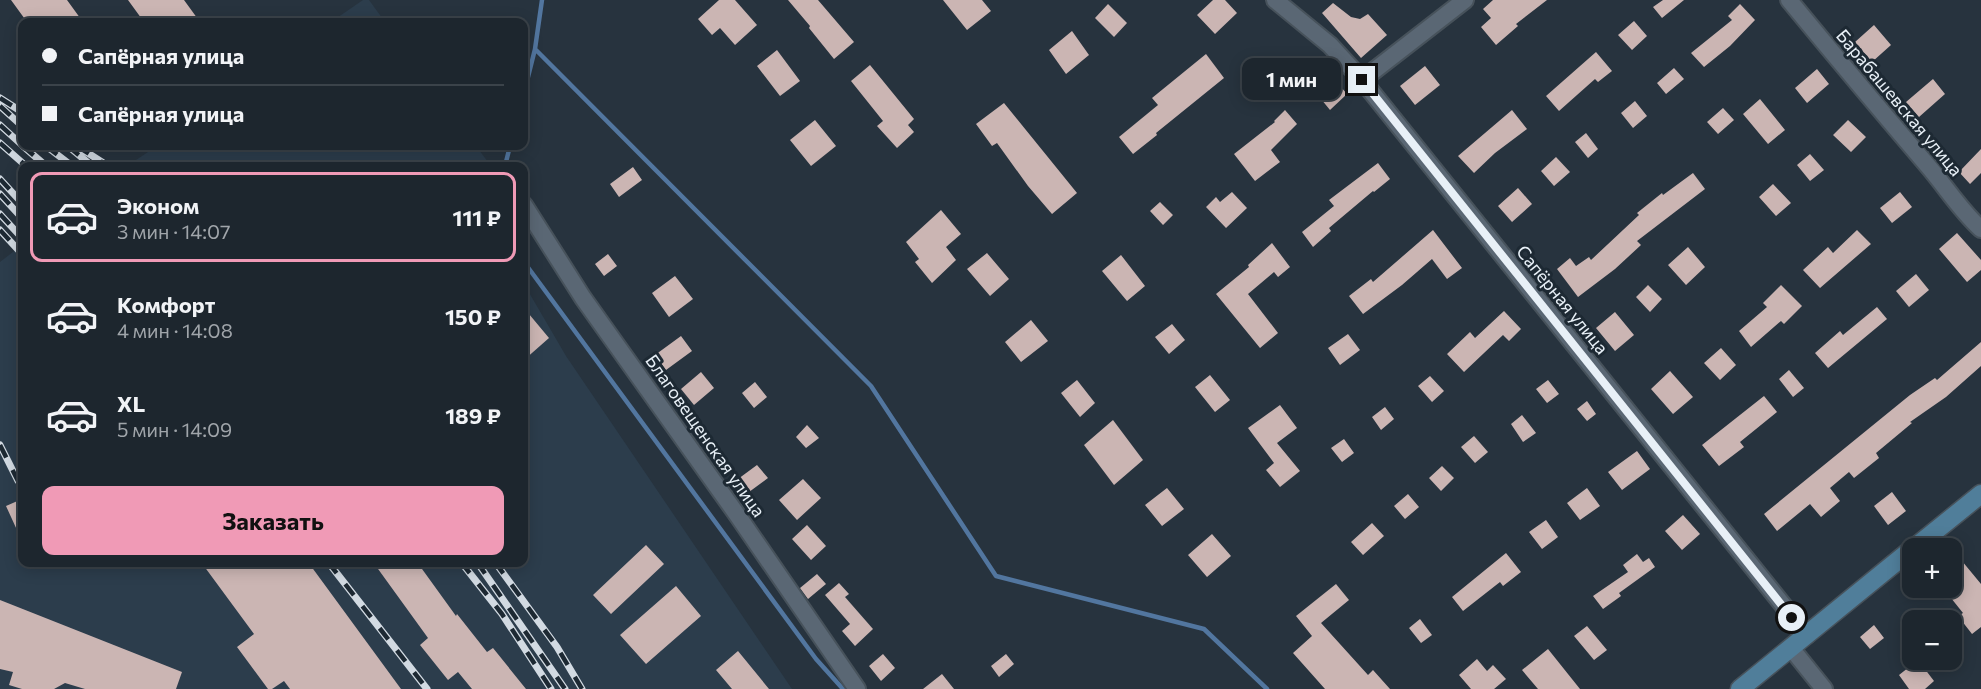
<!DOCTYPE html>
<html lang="ru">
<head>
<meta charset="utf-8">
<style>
  body { margin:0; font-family:Commissioner,sans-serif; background:#252e36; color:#f1f3f6; height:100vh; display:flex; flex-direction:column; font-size:22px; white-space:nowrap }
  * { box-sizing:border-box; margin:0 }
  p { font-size:20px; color:#a0a5aa }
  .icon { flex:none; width:33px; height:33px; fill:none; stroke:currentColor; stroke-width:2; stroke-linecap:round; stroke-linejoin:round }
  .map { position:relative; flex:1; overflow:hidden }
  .panel { position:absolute; left:18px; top:162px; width:510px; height:405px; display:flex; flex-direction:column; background:#1d262e; border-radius:12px; box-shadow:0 3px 15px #0003,0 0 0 2px #3b434a }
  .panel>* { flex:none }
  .hud { position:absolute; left:18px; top:18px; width:510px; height:132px; border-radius:12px; box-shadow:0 3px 15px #0003,0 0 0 2px #3b434a; display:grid; align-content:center; height:132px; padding:0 24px; background:#1d262e }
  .controls { position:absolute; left:1902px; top:538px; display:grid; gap:12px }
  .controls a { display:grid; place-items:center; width:60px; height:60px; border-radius:12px; background:#1d262e; box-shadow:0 3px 15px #0003,0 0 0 2px #3b434a; font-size:30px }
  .end { position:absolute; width:27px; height:27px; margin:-14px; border:8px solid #e8f0f7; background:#111; box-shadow:0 0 0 3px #111 }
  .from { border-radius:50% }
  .bubble { position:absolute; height:42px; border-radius:12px; background:#1d262e; box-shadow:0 3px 15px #0003,0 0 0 2px #3b434a; font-size:20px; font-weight:700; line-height:42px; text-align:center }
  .hud b { display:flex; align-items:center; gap:21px; height:57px; font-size:22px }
  .hud b+b { border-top:2px solid #3b434a }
  .hud i { width:15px; height:15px; background:#f1f3f6 }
  ul { padding:10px 0 0; list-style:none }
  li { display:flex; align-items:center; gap:18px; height:90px; margin:0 12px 9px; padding:0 12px; border:3px solid transparent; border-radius:12px }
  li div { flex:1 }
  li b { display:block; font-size:22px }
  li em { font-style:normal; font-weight:700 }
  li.on { border-color:#f09ab6 }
  li>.icon { width:54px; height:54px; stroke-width:1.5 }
  .button { display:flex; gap:12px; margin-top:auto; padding:12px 24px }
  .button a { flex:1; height:69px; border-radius:12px; background:#f09ab6; color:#111; font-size:24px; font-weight:700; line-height:69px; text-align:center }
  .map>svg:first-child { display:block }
  .built { fill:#2c3d4c }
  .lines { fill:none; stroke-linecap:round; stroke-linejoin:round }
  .stream { stroke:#52769f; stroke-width:4.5 }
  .building { fill:#cbb5b3 }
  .street-casing { stroke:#47525b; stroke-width:20 }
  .secondary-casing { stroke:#47525b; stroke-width:21 }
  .street { stroke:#5a6774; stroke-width:16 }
  .secondary { stroke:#507e9a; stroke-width:18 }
  .rail-casing { stroke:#d2dae2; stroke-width:7 }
  .rail { stroke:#1d2933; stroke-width:4.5; stroke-dasharray:14; stroke-linecap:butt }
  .route { stroke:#e8f0f7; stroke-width:8 }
  .labels { text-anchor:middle; stroke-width:6; stroke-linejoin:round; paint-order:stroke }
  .street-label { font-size:18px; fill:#e8f0f7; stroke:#1d2933 }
</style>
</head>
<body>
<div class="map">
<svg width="1981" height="689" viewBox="0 0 1981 689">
  <rect width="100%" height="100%" fill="#27333e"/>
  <!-- built -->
  <path class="built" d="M 363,0 L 369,0 L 385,22 L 331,22 Z
    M 157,146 L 476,146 L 491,166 L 127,166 Z
    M 22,245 L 22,562 L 524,562 L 524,284 L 566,356 L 792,689 L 0,689 L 0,262 Z"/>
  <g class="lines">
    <!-- stream -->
    <path class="stream" d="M 542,0 L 535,49 L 871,386 L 996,576 L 1204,629 L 1267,689
      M 524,93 L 535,49
      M 505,166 L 510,146
      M 524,262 L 816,659 L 843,689"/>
  </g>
  <!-- building -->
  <path class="building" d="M 11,0 L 67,0 L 83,22 L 27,22 Z
    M 128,0 L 184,0 L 200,22 L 144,22 Z
    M 719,0 L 735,0 L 757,25 L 735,45 L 720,28 L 712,35 L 698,19 Z
    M 788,0 L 818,0 L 854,42 L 834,59 L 809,28 L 810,26 Z
    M 943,0 L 982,0 L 991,11 L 967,30 Z
    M 1213,0 L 1225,0 L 1237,13 L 1215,34 L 1197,15 Z
    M 1493,0 L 1547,0 L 1516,24 L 1518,26 L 1496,45 L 1481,27 L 1491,18 L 1483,9 Z
    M 1663,0 L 1684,0 L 1662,18 L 1653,7 Z
    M 1333,3 L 1351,17 L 1360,19 L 1368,14 L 1387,35 L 1361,58 L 1322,13 Z
    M 1108,4 L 1127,23 L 1114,37 L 1095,18 Z
    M 1740,4 L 1755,20 L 1730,46 L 1704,67 L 1691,53 L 1732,20 L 1728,16 Z
    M 1634,21 L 1647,36 L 1632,50 L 1618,35 Z
    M 1874,25 L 1891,45 L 1872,62 L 1855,42 Z
    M 1072,31 L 1089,55 L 1066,74 L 1049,50 Z
    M 777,50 L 800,81 L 780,96 L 757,66 Z
    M 1596,52 L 1612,71 L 1598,82 L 1595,79 L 1559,111 L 1546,96 Z
    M 1206,54 L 1224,78 L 1156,133 L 1157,135 L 1133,154 L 1119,137 L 1158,105 L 1152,98 Z
    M 870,65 L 914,119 L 908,125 L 914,132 L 897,148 L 877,126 L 883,121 L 851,81 Z
    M 1425,66 L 1440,85 L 1415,105 L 1400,86 Z
    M 1674,68 L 1684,79 L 1666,94 L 1657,83 Z
    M 1817,69 L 1829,84 L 1807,103 L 1795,88 Z
    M 1329,73 L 1347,94 L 1330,110 L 1312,88 Z
    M 1933,79 L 1945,94 L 1919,117 L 1906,102 Z
    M 1760,99 L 1785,130 L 1768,144 L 1743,114 Z
    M 1635,101 L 1647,116 L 1633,128 L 1621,113 Z
    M 1004,103 L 1077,193 L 1052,214 L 1028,186 L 997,143 L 992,146 L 976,124 Z
    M 1723,108 L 1734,120 L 1718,134 L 1707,122 Z
    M 1285,110 L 1297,124 L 1271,150 L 1280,162 L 1255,181 L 1234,154 L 1275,122 L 1274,121 Z
    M 1512,110 L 1527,129 L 1495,153 L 1474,173 L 1458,156 Z
    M 815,120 L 836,146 L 811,166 L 790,140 Z
    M 1848,120 L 1866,137 L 1851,152 L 1833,135 Z
    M 1586,133 L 1598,149 L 1588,158 L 1575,142 Z
    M 1981,149 L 1981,173 L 1970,184 L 1959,172 Z
    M 1810,154 L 1824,170 L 1810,181 L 1797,165 Z
    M 1556,157 L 1570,172 L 1554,186 L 1541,171 Z
    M 1378,163 L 1390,179 L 1374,192 L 1373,191 L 1329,228 L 1331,231 L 1313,247 L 1302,232 L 1334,206 L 1329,200 Z
    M 633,167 L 642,180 L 619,197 L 610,184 Z
    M 1693,173 L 1705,189 L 1637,241 L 1641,245 L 1615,269 L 1578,297 L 1557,269 L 1570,258 L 1576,266 L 1589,257 L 1591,260 L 1639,215 L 1637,213 L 1662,193 L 1663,195 Z
    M 1773,184 L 1791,203 L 1776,216 L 1759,197 Z
    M 1518,188 L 1532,204 L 1512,222 L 1498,206 Z
    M 1232,192 L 1247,208 L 1226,228 L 1206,207 L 1216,197 L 1220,202 Z
    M 1900,192 L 1912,207 L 1892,223 L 1880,208 Z
    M 1160,202 L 1173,215 L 1163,225 L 1150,211 Z
    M 941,210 L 961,234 L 946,247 L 956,260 L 932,283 L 915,262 L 919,259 L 906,242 Z
    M 1433,230 L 1462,268 L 1447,279 L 1432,259 L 1402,285 L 1363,314 L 1349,296 L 1371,279 L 1373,282 Z
    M 1857,230 L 1871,244 L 1820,288 L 1803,270 L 1828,247 L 1833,253 Z
    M 1957,233 L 1981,260 L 1981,270 L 1967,282 L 1939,249 Z
    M 1272,243 L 1290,267 L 1278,277 L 1274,272 L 1248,294 L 1278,333 L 1260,348 L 1216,294 L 1249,267 L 1248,265 Z
    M 1688,247 L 1705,267 L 1686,285 L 1668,265 Z
    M 987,253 L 1009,279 L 990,296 L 967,269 Z
    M 608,254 L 617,266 L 604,276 L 595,264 Z
    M 1121,255 L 1145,286 L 1127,301 L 1102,271 Z
    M 1916,274 L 1929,290 L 1909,307 L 1896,291 Z
    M 675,276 L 693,299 L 669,317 L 652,293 Z
    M 1648,285 L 1662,299 L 1650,312 L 1636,297 Z
    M 1781,285 L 1802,306 L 1784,324 L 1781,321 L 1751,347 L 1739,331 L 1767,307 L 1763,303 Z
    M 1877,307 L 1887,319 L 1828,368 L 1815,353 L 1840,331 L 1843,335 Z
    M 524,308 L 549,338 L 524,360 Z
    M 1504,311 L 1521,329 L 1509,341 L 1503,335 L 1464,372 L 1447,354 L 1470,332 L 1475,338 Z
    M 1615,312 L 1634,335 L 1615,351 L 1596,328 Z
    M 1031,320 L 1048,341 L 1021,362 L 1005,342 Z
    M 1172,324 L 1185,340 L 1169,354 L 1155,337 Z
    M 1348,334 L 1360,350 L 1340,365 L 1328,348 Z
    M 681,336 L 692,351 L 666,370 L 655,355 Z
    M 1981,342 L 1981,366 L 1946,397 L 1910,422 L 1912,423 L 1876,453 L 1879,458 L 1854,478 L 1849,472 L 1830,488 L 1840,501 L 1821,517 L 1810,504 L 1777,531 L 1764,514 L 1910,395 L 1935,378 L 1937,380 Z
    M 1721,348 L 1736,365 L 1720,380 L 1704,363 Z
    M 1789,370 L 1804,388 L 1793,397 L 1779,379 Z
    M 1670,371 L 1693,397 L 1673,414 L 1651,389 Z
    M 701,372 L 714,388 L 694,405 L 681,389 Z
    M 1210,375 L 1230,400 L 1215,412 L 1195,387 Z
    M 1430,376 L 1444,391 L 1432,402 L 1418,386 Z
    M 1077,380 L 1095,403 L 1080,417 L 1061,393 Z
    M 1548,380 L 1559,394 L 1547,403 L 1536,389 Z
    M 755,382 L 767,397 L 754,408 L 742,393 Z
    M 1764,396 L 1777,412 L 1740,442 L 1744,447 L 1719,466 L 1702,445 Z
    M 1587,401 L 1596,414 L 1587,421 L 1577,409 Z
    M 1280,405 L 1297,428 L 1277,443 L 1300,471 L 1280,487 L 1266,470 L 1274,463 L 1248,428 Z
    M 1385,407 L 1394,419 L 1381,430 L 1372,417 Z
    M 1522,415 L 1536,433 L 1523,442 L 1511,424 Z
    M 1113,420 L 1143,460 L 1114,485 L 1084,445 Z
    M 807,425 L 819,438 L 806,448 L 796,437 Z
    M 1474,436 L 1488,452 L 1475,463 L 1461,447 Z
    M 1344,439 L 1354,453 L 1342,462 L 1331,448 Z
    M 1637,451 L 1650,469 L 1622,490 L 1608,472 Z
    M 757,465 L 768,478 L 749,492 L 738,479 Z
    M 1442,466 L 1454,478 L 1441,491 L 1429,478 Z
    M 803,479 L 821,498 L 797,520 L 779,500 Z
    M 1167,488 L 1184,509 L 1162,526 L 1145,505 Z
    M 1587,488 L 1600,506 L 1580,520 L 1567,503 Z
    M 1892,492 L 1906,511 L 1888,525 L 1874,506 Z
    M 1408,494 L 1419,507 L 1405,519 L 1394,506 Z
    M 22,499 L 22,541 L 6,506 Z
    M 1683,515 L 1700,534 L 1682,550 L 1665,531 Z
    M 1546,520 L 1558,537 L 1542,549 L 1529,532 Z
    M 1372,523 L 1384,536 L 1363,555 L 1351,542 Z
    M 807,525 L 826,546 L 811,560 L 792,539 Z
    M 1212,534 L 1231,556 L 1207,577 L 1188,555 Z
    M 646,545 L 664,564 L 611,614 L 593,595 Z
    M 1506,553 L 1521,572 L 1503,586 L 1500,582 L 1463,611 L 1452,597 Z
    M 1637,554 L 1643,562 L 1649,558 L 1655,567 L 1619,593 L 1621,596 L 1603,609 L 1593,596 L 1628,572 L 1623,565 Z
    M 1962,561 L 1981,584 L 1981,627 L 1972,634 L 1958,616 L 1963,613 L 1943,588 L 1952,588 L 1952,569 Z
    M 201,562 L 308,562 L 401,689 L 290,689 L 284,681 L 272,689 L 268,689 L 237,647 L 254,634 Z
    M 373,562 L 417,562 L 456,616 L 457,614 L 487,652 L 493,648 L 526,689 L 472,689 L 458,672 L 448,680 L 420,645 L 428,638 Z
    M 817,574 L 826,584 L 808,599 L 800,588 Z
    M 839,583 L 849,594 L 845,597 L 873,629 L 855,646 L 842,631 L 850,624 L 825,595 Z
    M 1336,584 L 1349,600 L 1321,623 L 1368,675 L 1373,670 L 1390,689 L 1325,689 L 1293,653 L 1312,636 L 1296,616 Z
    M 676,586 L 701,616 L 646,664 L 620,635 Z
    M 0,600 L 182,672 L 176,689 L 85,689 L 65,683 L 54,689 L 22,689 L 9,685 L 13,672 L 0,669 Z
    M 1420,619 L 1432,635 L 1421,643 L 1409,628 Z
    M 1874,625 L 1884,638 L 1870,649 L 1860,637 Z
    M 1587,626 L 1607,650 L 1594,660 L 1574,636 Z
    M 1548,649 L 1580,689 L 1538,689 L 1522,670 Z
    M 738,651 L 769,689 L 732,689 L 716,670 Z
    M 883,654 L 895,668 L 881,681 L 869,666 Z
    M 1006,654 L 1014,664 L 999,677 L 991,666 Z
    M 1477,659 L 1487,671 L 1493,665 L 1506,679 L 1494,689 L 1471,689 L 1459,675 Z
    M 1918,660 L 1934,681 L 1925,689 L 1909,689 L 1899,675 Z
    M 942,674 L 954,689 L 923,689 Z"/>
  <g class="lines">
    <defs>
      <path id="street" d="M 1275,0 L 1330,45 L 1362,80 L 1807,635
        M 1789,0 C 1835,56 1881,111 1928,166 C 1946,187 1960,210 1981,229
        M 1362,80 L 1465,0
        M 524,205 L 583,298 L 738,516 L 857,689
        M 1791,648 L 1824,689"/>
      <path id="secondary" d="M 1913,549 L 1981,494
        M 1740,689 L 1912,549"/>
    </defs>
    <!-- street casing -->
    <use href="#street" class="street-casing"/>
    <!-- secondary casing -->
    <use href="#secondary" class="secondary-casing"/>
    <!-- street -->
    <use href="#street" class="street"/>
    <!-- secondary -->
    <use href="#secondary" class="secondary"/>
    <defs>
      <path id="rail" d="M 0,98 L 22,112
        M 0,106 L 22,126
        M 0,125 L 22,145
        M 0,143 L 26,166
        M 23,146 L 46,166
        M 46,146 L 72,166
        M 68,146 L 92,166
        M 77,146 L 108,166
        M 0,179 L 22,203
        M 0,194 L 22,218
        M 0,214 L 22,238
        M 0,230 L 22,254
        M 0,445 L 18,481
        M 328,562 L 427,689
        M 461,562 L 502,614 L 551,689
        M 477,562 L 565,689
        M 495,562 L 557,647 L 582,689"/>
    </defs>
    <!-- rail casing -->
    <use href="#rail" class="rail-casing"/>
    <!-- rail -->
    <use href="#rail" class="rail"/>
  </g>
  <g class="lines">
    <!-- route -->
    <path class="route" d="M 1362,80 L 1792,618"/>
  </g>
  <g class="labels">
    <!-- street labels -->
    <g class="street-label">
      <text transform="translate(1899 103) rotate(50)" y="6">Барабашевская улица</text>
      <text transform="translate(1562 300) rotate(51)" y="6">Сапёрная улица</text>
      <text transform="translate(705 436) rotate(55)" y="6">Благовещенская улица</text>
    </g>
  </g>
</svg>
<div class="controls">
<a>+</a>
<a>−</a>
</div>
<i class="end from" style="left:1792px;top:618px"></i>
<i class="end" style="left:1362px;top:80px"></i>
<div class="bubble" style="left:1242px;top:58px;width:99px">1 мин</div>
<div class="hud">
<b><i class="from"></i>Сапёрная улица</b>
<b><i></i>Сапёрная улица</b>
</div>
<section class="panel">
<ul>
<li class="on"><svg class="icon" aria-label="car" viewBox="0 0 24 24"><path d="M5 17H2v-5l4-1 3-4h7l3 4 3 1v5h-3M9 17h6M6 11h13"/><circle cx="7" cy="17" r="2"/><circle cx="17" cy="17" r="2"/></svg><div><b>Эконом</b><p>3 мин · 14:07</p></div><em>111 ₽</em></li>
<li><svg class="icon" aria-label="car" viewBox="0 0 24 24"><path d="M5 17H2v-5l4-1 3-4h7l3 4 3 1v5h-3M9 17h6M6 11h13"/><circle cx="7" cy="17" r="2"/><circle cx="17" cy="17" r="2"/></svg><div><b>Комфорт</b><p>4 мин · 14:08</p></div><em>150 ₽</em></li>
<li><svg class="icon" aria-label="car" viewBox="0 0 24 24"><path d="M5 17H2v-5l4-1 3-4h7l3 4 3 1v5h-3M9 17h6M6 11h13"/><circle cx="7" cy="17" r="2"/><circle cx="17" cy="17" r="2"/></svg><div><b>XL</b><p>5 мин · 14:09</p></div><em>189 ₽</em></li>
</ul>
<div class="button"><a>Заказать</a></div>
</section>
</div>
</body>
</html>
